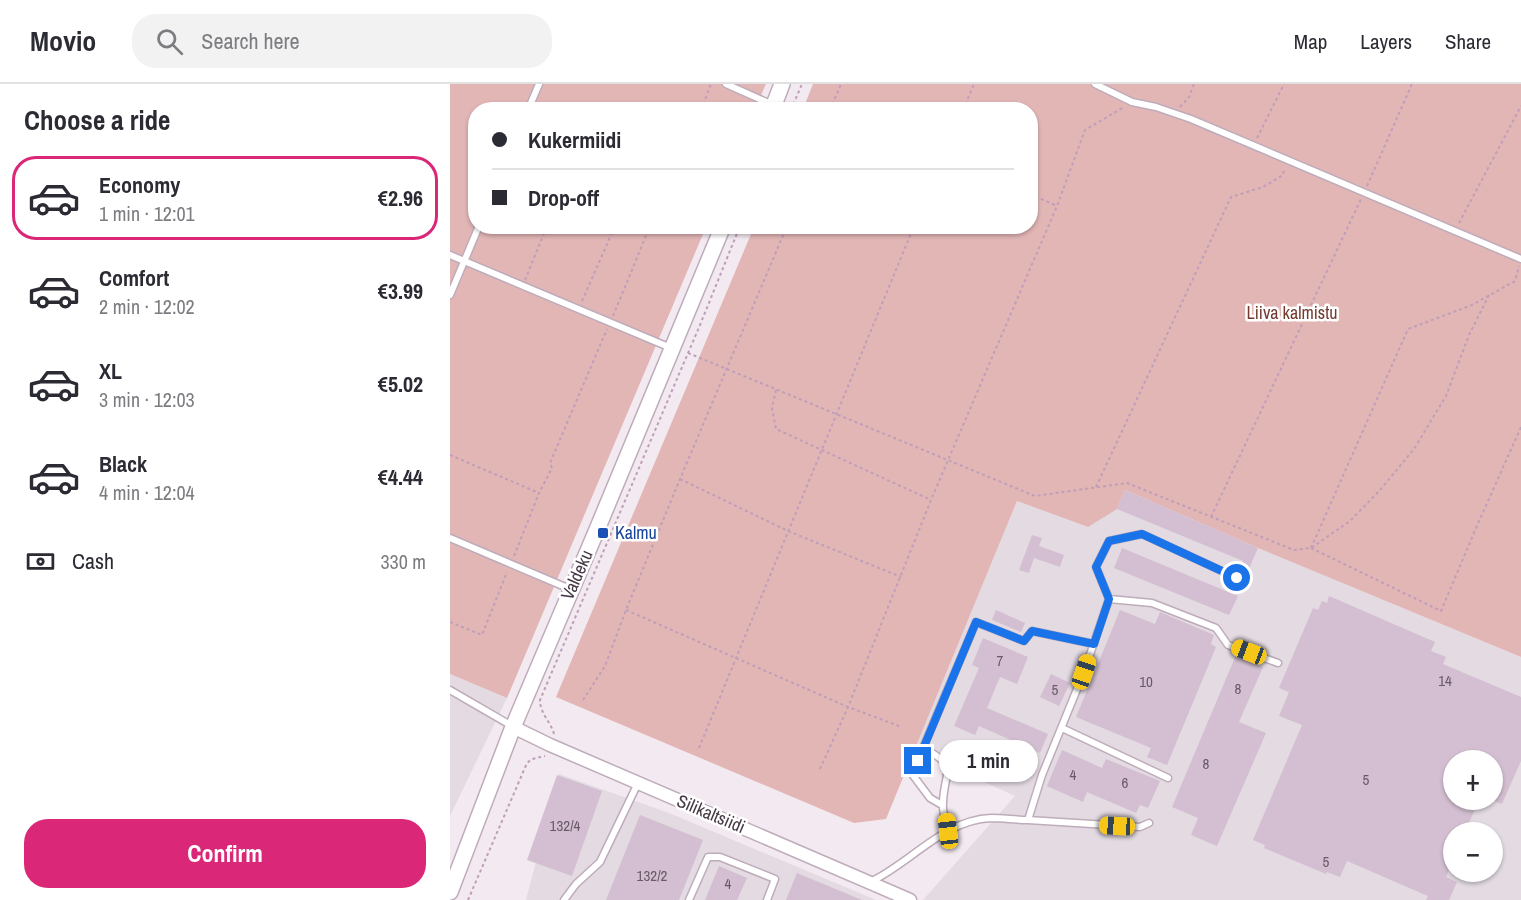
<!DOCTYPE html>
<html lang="en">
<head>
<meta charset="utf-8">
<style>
  body { margin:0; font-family:"Archivo Narrow",sans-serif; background:#f2f2f3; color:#2b2b33; height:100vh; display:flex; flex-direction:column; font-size:22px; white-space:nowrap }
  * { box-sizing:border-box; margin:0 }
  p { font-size:20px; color:#7c7c81 }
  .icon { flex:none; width:33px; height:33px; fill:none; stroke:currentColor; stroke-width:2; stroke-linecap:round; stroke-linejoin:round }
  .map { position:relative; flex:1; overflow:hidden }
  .side { display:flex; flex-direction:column; background:#fff; width:450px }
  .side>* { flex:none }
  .hud { position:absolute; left:18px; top:18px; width:570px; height:132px; border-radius:24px; box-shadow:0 2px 4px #0004; display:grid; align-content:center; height:132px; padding:0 24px; background:#fff }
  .buttons { position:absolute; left:993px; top:666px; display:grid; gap:12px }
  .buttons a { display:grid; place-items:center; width:60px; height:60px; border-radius:50%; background:#fff; box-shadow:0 2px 4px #0004; font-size:30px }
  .end { position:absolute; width:27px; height:27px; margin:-14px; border:8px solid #1a73e8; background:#fff; box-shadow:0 0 0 3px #fff }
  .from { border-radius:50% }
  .bubble { position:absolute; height:42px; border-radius:21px; background:#fff; box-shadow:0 2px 4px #0004; font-size:20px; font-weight:700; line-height:42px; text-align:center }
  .car { position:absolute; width:18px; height:36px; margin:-18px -9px; border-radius:8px; box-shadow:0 0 4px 2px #0007; background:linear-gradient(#f5c518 24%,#345 0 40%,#f5c518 0 76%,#345 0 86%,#f5c518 0) }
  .hud b { display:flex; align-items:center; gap:21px; height:57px; font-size:22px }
  .hud b+b { border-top:2px solid #e1e1e2 }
  .hud i { width:15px; height:15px; background:#2b2b33 }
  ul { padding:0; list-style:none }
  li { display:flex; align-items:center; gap:18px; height:84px; margin:0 12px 9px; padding:0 12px; border:3px solid transparent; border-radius:24px }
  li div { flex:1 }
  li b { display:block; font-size:22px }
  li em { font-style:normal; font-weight:700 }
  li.current { border-color:#db2777 }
  li>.icon { width:54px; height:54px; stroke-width:1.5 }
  h2 { padding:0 24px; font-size:27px; line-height:72px }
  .pay { display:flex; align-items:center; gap:15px; height:66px; padding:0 24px; font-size:22px }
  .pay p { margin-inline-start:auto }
  .button { display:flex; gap:12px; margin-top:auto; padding:12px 24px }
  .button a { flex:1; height:69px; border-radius:24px; background:#db2777; color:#fff; font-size:24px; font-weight:700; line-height:69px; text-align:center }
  header { display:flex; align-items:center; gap:36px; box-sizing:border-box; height:84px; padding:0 30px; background:#fff; border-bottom:2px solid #e1e1e2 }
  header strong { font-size:28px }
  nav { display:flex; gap:33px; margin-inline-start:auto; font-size:21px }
  .search { width:420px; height:54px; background:#f2f2f3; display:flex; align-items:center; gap:15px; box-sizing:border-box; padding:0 21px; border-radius:24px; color:#7c7c81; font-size:22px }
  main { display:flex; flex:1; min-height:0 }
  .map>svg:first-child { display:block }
  .industrial { fill:#e3dae2; fill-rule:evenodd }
  .green { fill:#e3b6b6 }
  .building { fill:#d3bfd1 }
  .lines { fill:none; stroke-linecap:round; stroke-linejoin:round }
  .service-casing { stroke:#beacba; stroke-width:9 }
  .minor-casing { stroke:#beacba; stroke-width:15 }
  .tertiary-casing { stroke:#beacba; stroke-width:18 }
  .path { stroke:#be9fb8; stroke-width:2; stroke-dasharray:3 3; stroke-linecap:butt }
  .service { stroke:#fff; stroke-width:6 }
  .minor { stroke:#fff; stroke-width:12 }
  .tertiary { stroke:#fff; stroke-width:15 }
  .route { stroke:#1a73e8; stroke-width:8 }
  .transit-dot { fill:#1a4fb4; stroke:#fff; stroke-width:2 }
  .labels { text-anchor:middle; stroke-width:5; stroke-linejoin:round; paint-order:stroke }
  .number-label { font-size:15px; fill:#695a67 }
  .park-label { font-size:18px; fill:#733b30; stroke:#fff }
  .transit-label { font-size:18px; fill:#164399; stroke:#fff; text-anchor:start }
  .street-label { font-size:18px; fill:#463844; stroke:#fff }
</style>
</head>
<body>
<header>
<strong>Movio</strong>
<div class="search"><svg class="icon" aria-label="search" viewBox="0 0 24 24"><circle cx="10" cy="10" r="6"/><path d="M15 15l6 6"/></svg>Search here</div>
<nav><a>Map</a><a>Layers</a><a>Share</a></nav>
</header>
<main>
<section class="side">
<h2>Choose a ride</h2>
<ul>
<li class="current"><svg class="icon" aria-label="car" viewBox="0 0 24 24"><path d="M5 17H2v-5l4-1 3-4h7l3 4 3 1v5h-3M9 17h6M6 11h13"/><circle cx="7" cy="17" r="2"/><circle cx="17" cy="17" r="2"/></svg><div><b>Economy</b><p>1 min · 12:01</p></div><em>€2.96</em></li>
<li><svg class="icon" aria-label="car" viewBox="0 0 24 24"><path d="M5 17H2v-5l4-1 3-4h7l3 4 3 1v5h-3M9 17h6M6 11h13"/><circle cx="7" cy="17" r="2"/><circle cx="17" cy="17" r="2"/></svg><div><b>Comfort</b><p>2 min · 12:02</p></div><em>€3.99</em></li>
<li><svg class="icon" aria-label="car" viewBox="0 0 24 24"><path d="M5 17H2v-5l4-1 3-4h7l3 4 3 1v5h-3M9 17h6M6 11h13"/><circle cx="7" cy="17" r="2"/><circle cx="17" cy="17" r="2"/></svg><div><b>XL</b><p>3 min · 12:03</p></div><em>€5.02</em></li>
<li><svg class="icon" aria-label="car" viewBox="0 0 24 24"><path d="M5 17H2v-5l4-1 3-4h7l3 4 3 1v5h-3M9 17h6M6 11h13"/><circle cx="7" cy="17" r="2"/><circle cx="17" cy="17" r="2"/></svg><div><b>Black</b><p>4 min · 12:04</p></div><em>€4.44</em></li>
</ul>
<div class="pay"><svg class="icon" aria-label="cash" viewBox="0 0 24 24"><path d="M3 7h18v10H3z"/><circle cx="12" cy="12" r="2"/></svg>Cash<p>330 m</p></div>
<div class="button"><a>Confirm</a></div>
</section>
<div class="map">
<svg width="1071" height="816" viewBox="0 0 1071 816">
  <rect width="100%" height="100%" fill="#f3e9f1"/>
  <!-- industrial -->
  <path class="industrial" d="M 675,406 L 808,464 L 1071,573 L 1071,816 L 473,816 L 565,712 L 464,666 L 567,417 L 638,443 ZM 1004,676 L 1042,676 L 1042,716 L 1004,716 ZM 1004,748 L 1042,748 L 1042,788 L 1004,788 Z
    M 0,590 L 57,614 L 0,732 Z
    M 109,690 L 219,729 L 426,816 L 76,816 Z"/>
  <!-- green -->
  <path class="green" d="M 0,0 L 316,0 L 305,25 L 26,26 L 26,142 L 256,143 L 57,614 L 0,590 Z
    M 363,0 L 1071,0 L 1071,573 L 808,464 L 675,406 L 667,425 L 638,443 L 567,417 L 436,735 L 404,739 L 106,613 L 304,143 L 580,142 L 580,26 L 353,25 Z"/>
  <!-- building -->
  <path class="building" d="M 675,406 L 808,464 L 797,489 L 789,486 L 793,477 L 667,425 Z
    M 582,451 L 592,454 L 589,462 L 614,471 L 610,483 L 584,474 L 579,489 L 569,486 Z
    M 672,464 L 788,512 L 779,531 L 664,484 Z
    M 879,512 L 985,558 L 981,567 L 996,573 L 993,580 L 1071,613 L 1071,677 L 1052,720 L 1042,716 L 1042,676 L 1004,676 L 1004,716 L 1029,716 L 1015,748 L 1004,748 L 1004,775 L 996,793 L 1007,798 L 999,816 L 976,816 L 978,812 L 897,777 L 890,793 L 877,788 L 876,790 L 814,764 L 815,761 L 803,756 L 852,641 L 829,632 L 839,608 L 829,604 L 863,524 L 868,526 L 872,517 L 877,519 Z
    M 546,526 L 575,539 L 571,548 L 542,536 Z
    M 670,526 L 705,540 L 710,528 L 764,551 L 761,560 L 766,563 L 717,681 L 697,673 L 701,664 L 626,633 Z
    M 533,554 L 578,573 L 567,600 L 550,593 L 537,624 L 598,650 L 590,669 L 529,642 L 525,651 L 504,642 L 529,584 L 522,581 Z
    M 786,571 L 813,583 L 789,638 L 816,649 L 767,762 L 741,751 L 748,734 L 722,723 Z
    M 601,590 L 620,599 L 609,622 L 590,613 Z
    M 612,666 L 652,684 L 656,675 L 710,697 L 698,724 L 690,721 L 686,729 L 637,708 L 633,718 L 597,702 Z
    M 107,691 L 152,707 L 122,792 L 77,776 Z
    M 190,731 L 253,756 L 229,816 L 156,816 Z
    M 269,782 L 297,794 L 287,816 L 255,816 Z
    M 347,789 L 412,816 L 336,816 Z"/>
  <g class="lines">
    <defs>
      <path id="service" d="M 276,0 L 323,21
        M 645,0 L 682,18 L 706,23 L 741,35 L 1071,175
        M 78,26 L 89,0
        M 0,171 L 221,264
        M 0,211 L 29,142
        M 0,454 L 120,505
        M 659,515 L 702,519 L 766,544 L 778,561 L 828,579
        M 0,606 L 62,642
        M 612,644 L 718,694
        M 473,664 C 510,683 494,686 493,719 C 492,728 496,738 498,747
        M 492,721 L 480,714 L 462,690 L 526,538 L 574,557 L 582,547 L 644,560
        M 578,736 L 690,743 L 699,739
        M 420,798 C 461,779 493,736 541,734 C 553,734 566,736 578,736 L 592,691 L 634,588 L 659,515 L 646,483 L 659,457 L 692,450 L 787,494
        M 114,816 L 126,800 L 150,778 L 188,699
        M 239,816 L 258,773 L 270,773 L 325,795 L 317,816"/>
      <path id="minor" d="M 63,643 L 100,661 L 460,816"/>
      <path id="tertiary" d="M 322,26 L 332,0
        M 0,808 L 63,643 L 146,448 L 273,142"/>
    </defs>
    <!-- service casing -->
    <use href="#service" class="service-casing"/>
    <!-- minor casing -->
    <use href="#minor" class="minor-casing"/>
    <!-- tertiary casing -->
    <use href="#tertiary" class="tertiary-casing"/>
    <!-- path -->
    <path class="path" d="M 381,21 L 391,26
      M 730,23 L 739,13 L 744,0
      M 251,26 L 261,0
      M 341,26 L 352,0
      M 380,26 L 391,0
      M 513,26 L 524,0
      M 807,54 L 834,0
      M 917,102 L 962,0
      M 580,110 L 607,122
      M 1009,139 L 1071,22
      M 75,196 L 97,142
      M 132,217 L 165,142
      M 163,232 L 200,142
      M 238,269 L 585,412 L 677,399 L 844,466 L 861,464 L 900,437 L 930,406 L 964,365 L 996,312 L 1019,251 L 1039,211
      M 326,306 L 322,324 L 326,345 L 481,416
      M 0,371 L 89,409
      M 230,395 L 338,447 L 451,493
      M 646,403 L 781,113 L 813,103 L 833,91 L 834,84
      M 761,433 L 911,115
      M 861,464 L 958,245 L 1022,221 L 1065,197 L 1069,182
      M 861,464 L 991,527 L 1026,444 L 1071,343
      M 64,472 L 89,409 L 102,384 L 100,379 L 157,245
      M 176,526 L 398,623 L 449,642
      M 0,538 L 32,551 L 57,488
      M 133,616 L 155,582 L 176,526 L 230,395 L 337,142
      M 104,650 C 101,638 90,630 90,616 L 250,241 L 290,142
      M 249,664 L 464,142
      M 370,685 L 398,623 L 481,416 L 607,122 L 635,46 L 674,23
      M 18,816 L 77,679 L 82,675 L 95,672"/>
    <!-- service -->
    <use href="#service" class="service"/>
    <!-- minor -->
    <use href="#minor" class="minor"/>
    <!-- tertiary -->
    <use href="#tertiary" class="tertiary"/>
  </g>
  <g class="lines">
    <!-- route -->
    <path class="route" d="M 468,677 L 526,538 L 574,557 L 582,547 L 644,560 L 659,515 L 646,483 L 659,457 L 692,450 L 787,494"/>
  </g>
  <!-- markers -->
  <rect class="transit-dot" x="147" y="443" width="12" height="12" rx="3"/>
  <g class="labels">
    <!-- number labels -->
    <g class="number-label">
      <text x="550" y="582">7</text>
      <text x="995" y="602">14</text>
      <text x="696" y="603">10</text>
      <text x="788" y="610">8</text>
      <text x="605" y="611">5</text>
      <text x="756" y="685">8</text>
      <text x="623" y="696">4</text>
      <text x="916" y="701">5</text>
      <text x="675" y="704">6</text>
      <text x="115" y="747">132/4</text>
      <text x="876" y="783">5</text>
      <text x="202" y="797">132/2</text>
      <text x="278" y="805">4</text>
    </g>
    <!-- park labels -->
    <g class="park-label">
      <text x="842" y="235">Liiva kalmistu</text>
    </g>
    <!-- transit labels -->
    <g class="transit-label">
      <text x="165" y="455">Kalmu</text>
    </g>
    <!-- street labels -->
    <g class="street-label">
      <text transform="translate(127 491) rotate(-66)" y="6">Valdeku</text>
      <text transform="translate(261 730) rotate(23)" y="6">Silikaltsiidi</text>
    </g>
  </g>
</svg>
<div class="buttons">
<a>+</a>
<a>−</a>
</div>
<i class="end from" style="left:787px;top:494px"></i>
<i class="end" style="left:468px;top:677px"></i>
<div class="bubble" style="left:489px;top:656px;width:99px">1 min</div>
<i class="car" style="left:799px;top:568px;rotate:291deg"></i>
<i class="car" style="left:634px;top:588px;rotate:19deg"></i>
<i class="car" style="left:667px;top:742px;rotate:273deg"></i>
<i class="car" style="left:498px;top:747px;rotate:353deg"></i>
<div class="hud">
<b><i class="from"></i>Kukermiidi</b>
<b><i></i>Drop-off</b>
</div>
</div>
</main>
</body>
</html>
